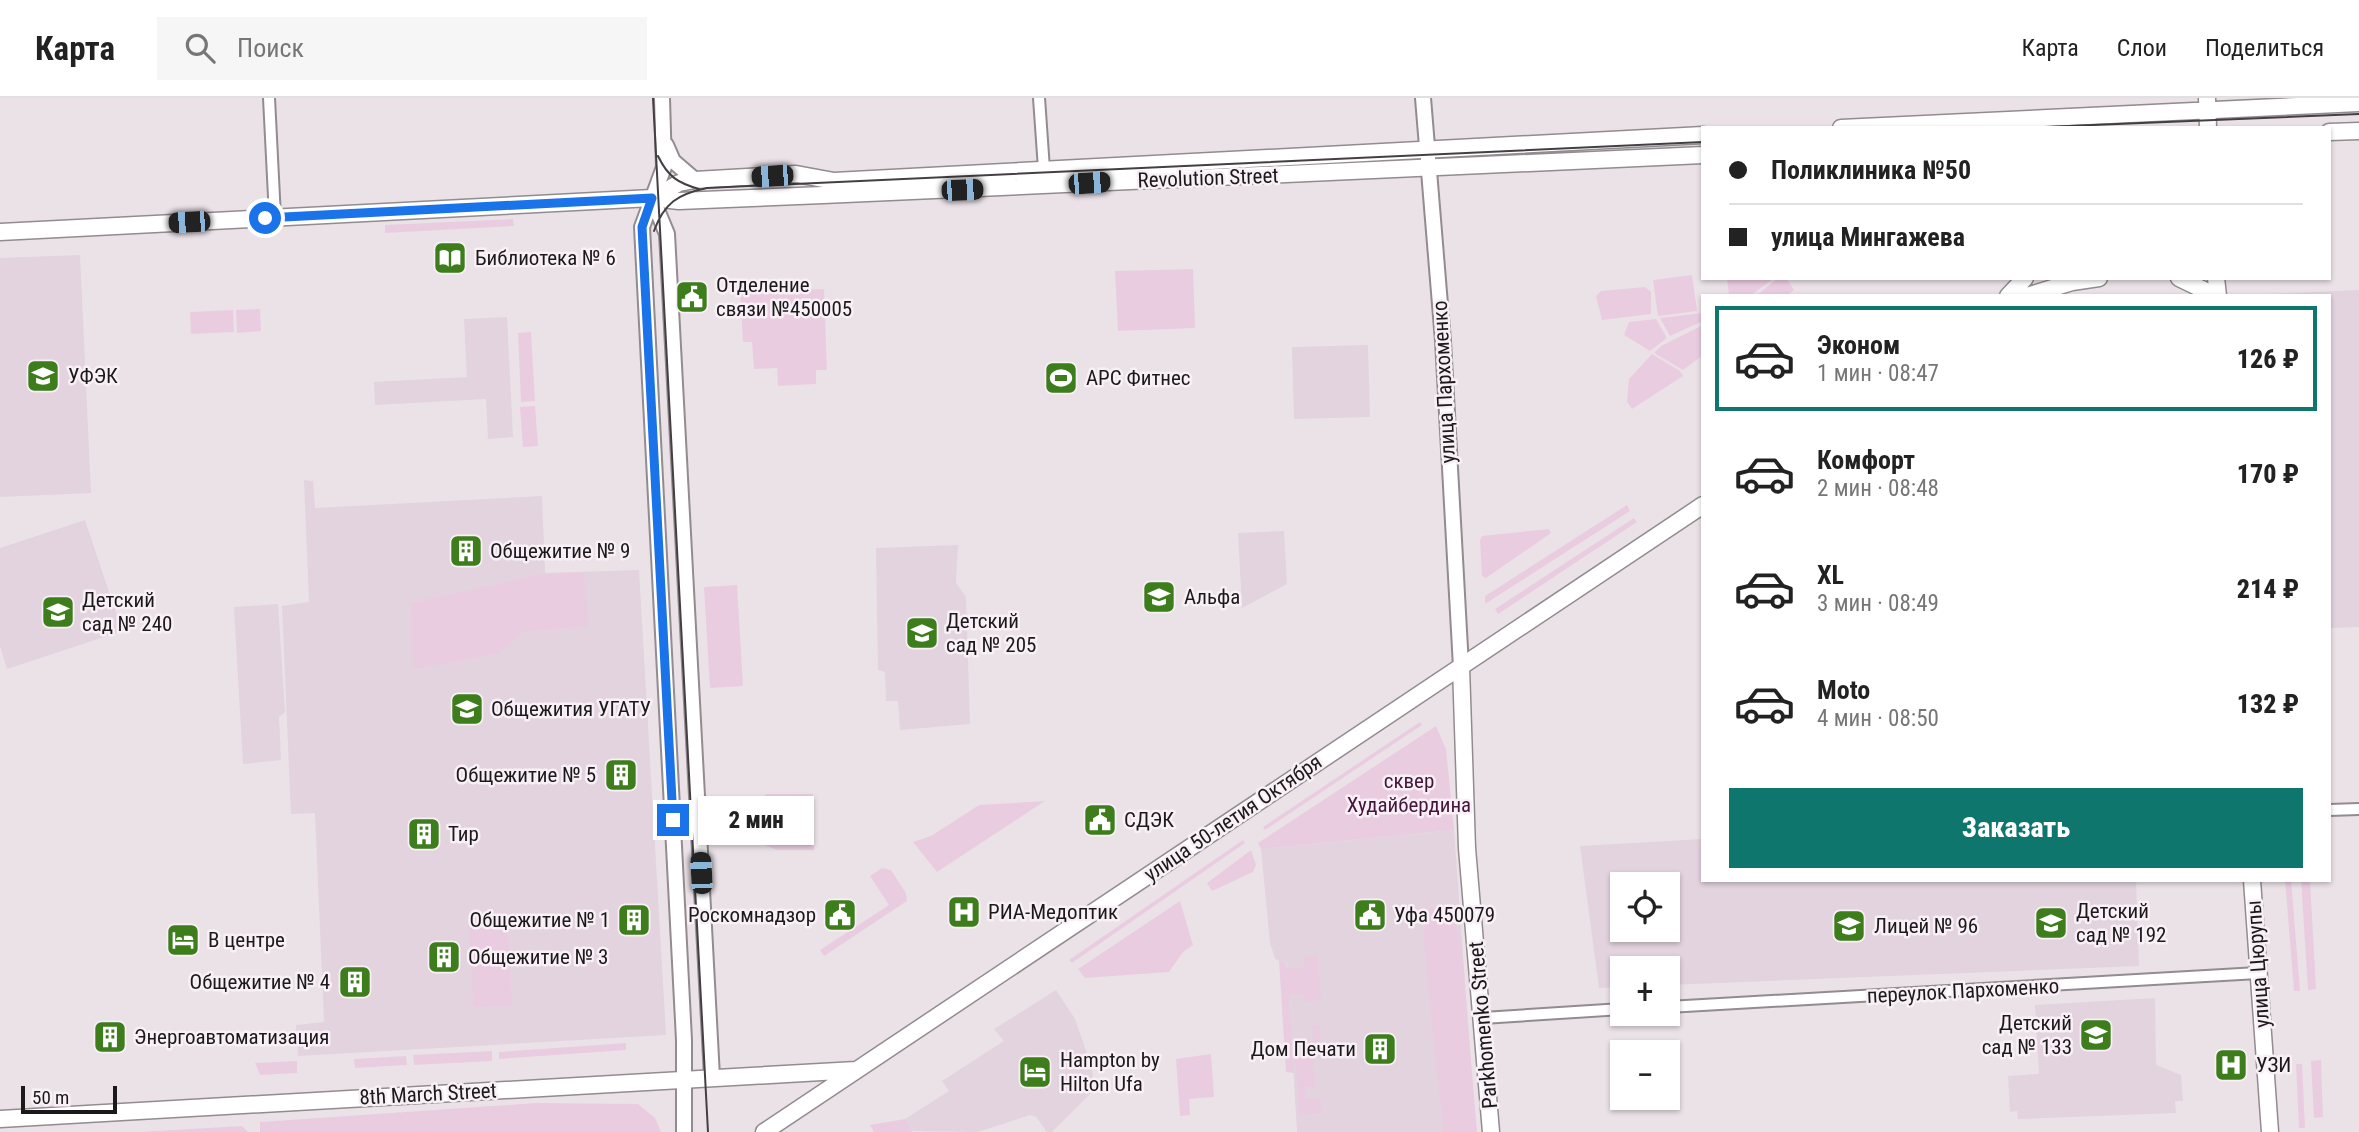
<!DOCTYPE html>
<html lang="ru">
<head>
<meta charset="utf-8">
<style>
  body { margin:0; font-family:"Roboto Condensed",sans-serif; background:#f6f6f6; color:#222; height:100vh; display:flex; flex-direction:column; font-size:26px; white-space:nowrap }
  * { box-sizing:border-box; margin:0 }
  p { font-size:23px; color:#767676 }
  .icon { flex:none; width:38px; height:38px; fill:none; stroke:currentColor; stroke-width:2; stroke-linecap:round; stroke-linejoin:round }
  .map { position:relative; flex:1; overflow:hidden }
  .details { position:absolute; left:1701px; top:196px; width:630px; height:588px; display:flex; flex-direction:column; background:#fff; border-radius:0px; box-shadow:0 2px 5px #0004 }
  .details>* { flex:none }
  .guide { position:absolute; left:1701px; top:28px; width:630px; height:154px; border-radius:0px; box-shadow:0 2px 5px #0004; display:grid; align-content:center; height:154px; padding:0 28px; background:#fff }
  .controls { position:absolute; left:1610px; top:774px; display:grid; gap:14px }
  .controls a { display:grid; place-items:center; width:70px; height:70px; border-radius:0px; background:#fff; box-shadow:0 2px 5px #0004; font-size:35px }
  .scale { position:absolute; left:21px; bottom:18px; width:96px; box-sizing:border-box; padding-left:7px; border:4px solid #1c191b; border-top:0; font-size:19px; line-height:24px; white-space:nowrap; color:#1c191b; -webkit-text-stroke:5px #f8f0f6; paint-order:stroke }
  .end { position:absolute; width:32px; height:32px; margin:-16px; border:9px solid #1a73e8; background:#fff; box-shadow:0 0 0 4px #fff }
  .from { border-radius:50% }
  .bubble { position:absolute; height:49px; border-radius:0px; background:#fff; box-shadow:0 2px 5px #0004; font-size:23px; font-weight:800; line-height:49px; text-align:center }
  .car { position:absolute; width:21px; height:42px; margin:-21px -10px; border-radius:9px; box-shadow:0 0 5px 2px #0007; background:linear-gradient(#222 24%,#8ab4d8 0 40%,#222 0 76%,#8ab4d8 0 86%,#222 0) }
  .guide b { display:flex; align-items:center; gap:24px; height:66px; font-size:26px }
  .guide b+b { border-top:2px solid #e0e0e0 }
  .guide i { width:18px; height:18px; background:#222 }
  ul { padding:12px 0 0; list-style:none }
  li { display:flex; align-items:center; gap:21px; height:105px; margin:0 14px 10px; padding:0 14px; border:4px solid transparent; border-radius:0px }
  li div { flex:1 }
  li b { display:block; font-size:26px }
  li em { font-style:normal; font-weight:800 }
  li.on { border-color:#0f766e }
  li>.icon { width:63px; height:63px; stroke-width:1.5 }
  .cta { display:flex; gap:14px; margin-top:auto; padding:14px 28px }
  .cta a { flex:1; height:80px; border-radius:0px; background:#0f766e; color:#fff; font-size:28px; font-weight:800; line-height:80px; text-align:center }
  header { display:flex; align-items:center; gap:42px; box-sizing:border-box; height:98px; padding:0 35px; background:#fff; border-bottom:2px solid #e0e0e0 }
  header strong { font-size:33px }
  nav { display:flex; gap:38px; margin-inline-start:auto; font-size:24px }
  .search { width:490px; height:63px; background:#f6f6f6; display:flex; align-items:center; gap:18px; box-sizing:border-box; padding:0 24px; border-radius:0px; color:#767676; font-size:26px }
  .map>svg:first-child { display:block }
  .built { fill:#e2d3de; fill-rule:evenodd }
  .green { fill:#eacce1 }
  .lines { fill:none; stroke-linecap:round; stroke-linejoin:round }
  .minor-casing { stroke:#928b90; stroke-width:14 }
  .tertiary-casing { stroke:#928b90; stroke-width:18 }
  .secondary-casing { stroke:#928b90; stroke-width:19 }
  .minor { stroke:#fff; stroke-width:10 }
  .tertiary { stroke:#fff; stroke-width:14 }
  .secondary { stroke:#fff; stroke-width:16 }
  .tram { stroke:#433f42; stroke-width:2 }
  .route { stroke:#1a73e8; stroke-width:9 }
  .labels { text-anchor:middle; stroke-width:5; stroke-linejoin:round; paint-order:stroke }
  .street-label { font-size:21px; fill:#1c191b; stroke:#f8f0f6 }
  .poi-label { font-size:21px; fill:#1c191b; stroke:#f8f0f6; text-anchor:start }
  .park-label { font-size:21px; fill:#43173a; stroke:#f8f0f6 }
</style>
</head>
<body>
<header>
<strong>Карта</strong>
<div class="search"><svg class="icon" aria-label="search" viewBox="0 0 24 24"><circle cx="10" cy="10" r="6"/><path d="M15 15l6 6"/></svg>Поиск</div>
<nav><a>Карта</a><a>Слои</a><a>Поделиться</a></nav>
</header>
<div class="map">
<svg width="2359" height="1034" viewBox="0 0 2359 1034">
  <rect width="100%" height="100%" fill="#ebe2e8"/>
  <!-- built -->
  <path class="built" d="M 80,157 L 91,395 L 0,399 L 0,160 Z
    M 2359,192 L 2359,529 L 2329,530 L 2329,198 L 2244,197 Z
    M 507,219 L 513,339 L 488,341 L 486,301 L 375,307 L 374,284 L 467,279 L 464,221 Z
    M 1368,247 L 1370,319 L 1294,321 L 1292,249 Z
    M 304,382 L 313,383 L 315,410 L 542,398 L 545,475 L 639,472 L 666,937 L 298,958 L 296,927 L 324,924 L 315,715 L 291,716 L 282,508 L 309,504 Z
    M 85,422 L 122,533 L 7,571 L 0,548 L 0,450 Z
    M 1284,433 L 1287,486 L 1242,510 L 1238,435 Z
    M 958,447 L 956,485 L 966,499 L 970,626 L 900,632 L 898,603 L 886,603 L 885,574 L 878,572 L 876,450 Z
    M 278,506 L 285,614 L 279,619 L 281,662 L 243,666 L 234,509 Z
    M 1454,732 L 1476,1034 L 1297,1034 L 1287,866 L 1275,861 L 1270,845 L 1261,751 Z
    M 1703,741 L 1703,782 L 2136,782 L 2139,868 L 1668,887 L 1668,870 L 1622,870 L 1622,889 L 1599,890 L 1580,748 ZM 1622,786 L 1668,786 L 1668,831 L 1622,831 Z
    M 1056,892 L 1075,921 L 1092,970 L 1094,992 L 1052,1034 L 1047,1034 L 1036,1019 L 1030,1017 L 978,1034 L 910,1033 L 905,1021 L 949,993 L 942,983 L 1004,943 L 994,931 Z
    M 2155,900 L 2156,967 L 2181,977 L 2183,1003 L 2175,1003 L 2176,1015 L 2018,1021 L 2017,1013 L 2010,1014 L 2008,978 L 2039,976 L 2035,907 Z"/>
  <!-- green -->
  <path class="green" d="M 513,121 L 514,128 L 385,135 L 385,127 Z
    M 1193,171 L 1195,230 L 1118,233 L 1115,173 Z
    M 1692,177 L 1697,213 L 1658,218 L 1653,182 Z
    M 1727,180 L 1774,180 L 1750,198 L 1729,198 Z
    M 1778,180 L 1786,180 L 1794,192 L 1786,198 L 1756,198 Z
    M 1645,189 L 1651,194 L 1651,216 L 1602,222 L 1596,198 L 1601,193 Z
    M 824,191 L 827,272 L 816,272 L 816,286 L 778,288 L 777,270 L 754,271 L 752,244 L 743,244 L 740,195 Z
    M 260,211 L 261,233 L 237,235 L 236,212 Z
    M 233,212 L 234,234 L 191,236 L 190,214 Z
    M 1703,215 L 1703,223 L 1670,238 L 1660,220 Z
    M 1656,221 L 1667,240 L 1650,253 L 1624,237 L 1629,224 Z
    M 1703,227 L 1703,257 L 1683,272 L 1654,255 L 1661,248 Z
    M 531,234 L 535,303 L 521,304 L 518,235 Z
    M 1652,256 L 1680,273 L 1683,278 L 1632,311 L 1627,304 L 1629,281 Z
    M 535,308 L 538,348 L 523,349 L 520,309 Z
    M 1627,407 L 1630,413 L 1485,506 L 1485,498 Z
    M 1634,420 L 1637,424 L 1498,516 L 1495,511 Z
    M 1549,431 L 1551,435 L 1486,480 L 1482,478 L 1480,442 L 1482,438 Z
    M 584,474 L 588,528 L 524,533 L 499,555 L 413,571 L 411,505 L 539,477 Z
    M 737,487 L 743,588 L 710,590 L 704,489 Z
    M 1420,624 L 1422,627 L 1265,732 L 1263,729 Z
    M 1436,628 L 1446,651 L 1454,732 L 1261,751 L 1258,745 Z
    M 765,696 L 813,696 L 814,752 L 777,752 L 765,747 Z
    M 1045,703 L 937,774 L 913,744 L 931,738 L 979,707 Z
    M 1243,742 L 1245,745 L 1072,865 L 1069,862 Z
    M 1251,752 L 1256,767 L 1253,774 L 1212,793 L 1207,785 Z
    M 882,770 L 891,772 L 906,795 L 907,803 L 824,858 L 820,852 L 889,807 L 870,778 Z
    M 2285,782 L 2291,782 L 2300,893 L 2294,893 Z
    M 2301,782 L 2310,782 L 2316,891 L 2308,892 Z
    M 1180,803 L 1193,847 L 1183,854 L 1169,874 L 1085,880 L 1078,871 Z
    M 1436,809 L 1453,820 L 1461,845 L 1477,1034 L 1443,1034 L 1424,843 L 1425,811 Z
    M 507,814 L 512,907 L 474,909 L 468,816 Z
    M 1318,858 L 1321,902 L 1304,903 L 1303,896 L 1289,897 L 1294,975 L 1286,974 L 1279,862 L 1286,866 L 1287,871 L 1304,869 L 1303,859 Z
    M 1312,927 L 1320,927 L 1321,944 L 1312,945 L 1315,989 L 1305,989 L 1305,1001 L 1320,1000 L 1321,1015 L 1299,1017 L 1294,945 L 1313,943 Z
    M 626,945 L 626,952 L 499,961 L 499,954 Z
    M 492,953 L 492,963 L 414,967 L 413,957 Z
    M 1211,956 L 1214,999 L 1189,1001 L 1190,1017 L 1180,1018 L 1176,961 Z
    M 406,958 L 407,967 L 355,970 L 354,961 Z
    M 2321,962 L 2323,1019 L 2314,1020 L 2311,963 Z
    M 297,963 L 297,975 L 260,977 L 255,965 Z
    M 2296,966 L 2302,966 L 2305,1030 L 2299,1030 Z
    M 536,1005 L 638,1006 L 655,1020 L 661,1034 L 260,1034 L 260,1024 Z
    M 905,1021 L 912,1034 L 874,1034 L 870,1027 Z
    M 242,1028 L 248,1034 L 139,1034 Z"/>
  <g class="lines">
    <defs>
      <path id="minor" d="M 269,0 L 275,119
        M 1039,0 L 1044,71
        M 2329,712 L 2359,711
        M 1668,909 L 2258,875
        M 1483,920 L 1622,911"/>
      <path id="tertiary" d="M 662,0 L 664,69 L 642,129 L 684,942 L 684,1034
        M 1423,0 L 1443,243 L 1461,569
        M 666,47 L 673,63 L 695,82
        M 652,100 L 667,136 L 712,979"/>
      <path id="secondary" d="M 2207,0 L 2208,30
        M 1841,30 L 2359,5
        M 2329,34 L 2359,33
        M 654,100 L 679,85 L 695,82 L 796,76 L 834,83 L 1703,37
        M 0,134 L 652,100 L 679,103 L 823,97 L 1703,57
        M 2179,180 L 2216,198
        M 2216,180 L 2218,198
        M 2008,198 L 2025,180
        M 2027,198 L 2072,184 L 2099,180
        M 1461,569 L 1467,750 L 1491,1034
        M 2252,782 L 2270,1034
        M 0,1021 L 856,972
        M 764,1034 L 1703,407"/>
    </defs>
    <!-- minor casing -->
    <use href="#minor" class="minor-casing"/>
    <!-- tertiary casing -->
    <use href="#tertiary" class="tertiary-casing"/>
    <!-- secondary casing -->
    <use href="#secondary" class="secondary-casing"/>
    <!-- minor -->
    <use href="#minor" class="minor"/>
    <!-- tertiary -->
    <use href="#tertiary" class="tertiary"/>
    <!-- secondary -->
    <use href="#secondary" class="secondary"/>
    <!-- tram -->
    <path class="tram" d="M 653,0 L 708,1034
      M 2020,30 L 2359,16
      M 658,58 C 668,79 678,85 699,91
      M 654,133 C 664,105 678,96 707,90 L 1703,44"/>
  </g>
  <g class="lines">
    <!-- route -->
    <path class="route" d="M 265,120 L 652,100 L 642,129 L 673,722"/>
  </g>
  <!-- icons -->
  <defs>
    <symbol id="library-square" viewBox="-11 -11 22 22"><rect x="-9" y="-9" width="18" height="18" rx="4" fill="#3d7d1c" stroke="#f8f0f6"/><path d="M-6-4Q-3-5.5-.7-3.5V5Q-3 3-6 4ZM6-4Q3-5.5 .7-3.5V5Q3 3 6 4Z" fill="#fff"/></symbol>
    <symbol id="civic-square" viewBox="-11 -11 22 22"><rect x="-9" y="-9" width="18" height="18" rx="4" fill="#3d7d1c" stroke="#f8f0f6"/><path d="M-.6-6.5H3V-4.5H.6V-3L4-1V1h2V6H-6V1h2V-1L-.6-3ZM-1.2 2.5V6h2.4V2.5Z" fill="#fff"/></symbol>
    <symbol id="university-square" viewBox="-11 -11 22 22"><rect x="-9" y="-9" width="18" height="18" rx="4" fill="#3d7d1c" stroke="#f8f0f6"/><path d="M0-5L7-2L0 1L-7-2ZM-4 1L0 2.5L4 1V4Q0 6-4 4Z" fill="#fff"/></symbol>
    <symbol id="stadium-square" viewBox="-11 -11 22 22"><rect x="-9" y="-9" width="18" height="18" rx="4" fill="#3d7d1c" stroke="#f8f0f6"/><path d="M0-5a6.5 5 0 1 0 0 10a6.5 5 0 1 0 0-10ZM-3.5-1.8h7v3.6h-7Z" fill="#fff"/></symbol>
    <symbol id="building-square" viewBox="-11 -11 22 22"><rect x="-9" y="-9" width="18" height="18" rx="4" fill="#3d7d1c" stroke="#f8f0f6"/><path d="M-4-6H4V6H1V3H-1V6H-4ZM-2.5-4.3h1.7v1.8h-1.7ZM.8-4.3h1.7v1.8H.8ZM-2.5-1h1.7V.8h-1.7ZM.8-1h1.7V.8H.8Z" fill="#fff"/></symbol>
    <symbol id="school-square" viewBox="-11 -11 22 22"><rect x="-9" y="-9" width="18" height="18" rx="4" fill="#3d7d1c" stroke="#f8f0f6"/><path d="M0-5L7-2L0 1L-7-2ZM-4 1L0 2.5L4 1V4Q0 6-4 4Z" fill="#fff"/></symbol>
    <symbol id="hospital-square" viewBox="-11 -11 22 22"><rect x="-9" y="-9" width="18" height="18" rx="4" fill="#3d7d1c" stroke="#f8f0f6"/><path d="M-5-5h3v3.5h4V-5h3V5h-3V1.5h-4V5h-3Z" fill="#fff"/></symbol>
    <symbol id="hotel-square" viewBox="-11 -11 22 22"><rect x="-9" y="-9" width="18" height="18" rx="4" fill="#3d7d1c" stroke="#f8f0f6"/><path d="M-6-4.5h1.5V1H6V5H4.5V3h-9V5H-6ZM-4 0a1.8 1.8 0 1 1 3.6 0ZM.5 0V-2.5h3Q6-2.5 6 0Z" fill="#fff"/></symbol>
  </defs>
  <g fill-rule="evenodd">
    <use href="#library-square" x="431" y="141" width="38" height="38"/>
    <use href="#civic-square" x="673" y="180" width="38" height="38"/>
    <use href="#university-square" x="24" y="259" width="38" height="38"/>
    <use href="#stadium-square" x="1042" y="261" width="38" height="38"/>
    <use href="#building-square" x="447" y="434" width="38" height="38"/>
    <use href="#school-square" x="1140" y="480" width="38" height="38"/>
    <use href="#school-square" x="39" y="495" width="38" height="38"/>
    <use href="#school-square" x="903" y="516" width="38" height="38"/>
    <use href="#university-square" x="448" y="592" width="38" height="38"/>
    <use href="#building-square" x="602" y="658" width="38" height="38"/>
    <use href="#civic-square" x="1081" y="703" width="38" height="38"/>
    <use href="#building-square" x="405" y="717" width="38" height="38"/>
    <use href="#hospital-square" x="945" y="795" width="38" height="38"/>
    <use href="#civic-square" x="821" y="798" width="38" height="38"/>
    <use href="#civic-square" x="1351" y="798" width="38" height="38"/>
    <use href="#building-square" x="615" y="803" width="38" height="38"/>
    <use href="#school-square" x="2032" y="806" width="38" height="38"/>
    <use href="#school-square" x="1830" y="809" width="38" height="38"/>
    <use href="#hotel-square" x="164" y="823" width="38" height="38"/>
    <use href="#building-square" x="425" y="840" width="38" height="38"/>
    <use href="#building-square" x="336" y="865" width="38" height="38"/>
    <use href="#school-square" x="2077" y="918" width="38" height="38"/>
    <use href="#building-square" x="91" y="920" width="38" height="38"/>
    <use href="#building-square" x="1361" y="932" width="38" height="38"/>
    <use href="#hospital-square" x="2212" y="948" width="38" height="38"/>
    <use href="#hotel-square" x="1016" y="955" width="38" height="38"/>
  </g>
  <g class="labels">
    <!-- street labels -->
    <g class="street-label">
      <text transform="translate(1208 80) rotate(-2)" y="7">Revolution Street</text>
      <text transform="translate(1444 284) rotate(-93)" y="7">улица Пархоменко</text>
      <text transform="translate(1233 720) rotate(-34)" y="7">улица 50-летия Октября</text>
      <text transform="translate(2258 866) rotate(-94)" y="7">улица Цюрупы</text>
      <text transform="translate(1963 893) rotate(-3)" y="7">переулок Пархоменко</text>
      <text transform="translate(1483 927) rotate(-95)" y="7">Parkhomenko Street</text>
      <text transform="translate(428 996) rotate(-3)" y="7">8th March Street</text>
    </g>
    <!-- poi labels -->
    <g class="poi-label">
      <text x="475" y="167">Библиотека № 6</text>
      <text x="716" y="194">Отделение<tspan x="716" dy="24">связи №450005</tspan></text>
      <text x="68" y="285">УФЭК</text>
      <text x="1086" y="287">АРС Фитнес</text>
      <text x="490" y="460">Общежитие № 9</text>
      <text x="1184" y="506">Альфа</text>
      <text x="82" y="509">Детский<tspan x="82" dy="24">сад № 240</tspan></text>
      <text x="946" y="530">Детский<tspan x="946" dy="24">сад № 205</tspan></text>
      <text x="491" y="618">Общежития УГАТУ</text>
      <text x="596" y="684" text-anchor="end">Общежитие № 5</text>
      <text x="1124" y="729">СДЭК</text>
      <text x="448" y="743">Тир</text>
      <text x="2076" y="820">Детский<tspan x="2076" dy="24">сад № 192</tspan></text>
      <text x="988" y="821">РИА-Медоптик</text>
      <text x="816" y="824" text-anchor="end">Роскомнадзор</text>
      <text x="1394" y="824">Уфа 450079</text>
      <text x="610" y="829" text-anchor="end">Общежитие № 1</text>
      <text x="1874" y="835">Лицей № 96</text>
      <text x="208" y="849">В центре</text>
      <text x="468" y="866">Общежитие № 3</text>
      <text x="330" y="891" text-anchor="end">Общежитие № 4</text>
      <text x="2072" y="932" text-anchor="end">Детский<tspan x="2072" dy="24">сад № 133</tspan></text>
      <text x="134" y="946">Энергоавтоматизация</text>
      <text x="1356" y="958" text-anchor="end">Дом Печати</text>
      <text x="1060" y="969">Hampton by<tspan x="1060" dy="24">Hilton Ufa</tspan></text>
      <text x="2256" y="974">УЗИ</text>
    </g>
    <!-- park labels -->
    <g class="park-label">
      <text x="1409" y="690">сквер<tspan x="1409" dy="24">Худайбердина</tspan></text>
    </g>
  </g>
</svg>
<div class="controls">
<a><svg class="icon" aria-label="locate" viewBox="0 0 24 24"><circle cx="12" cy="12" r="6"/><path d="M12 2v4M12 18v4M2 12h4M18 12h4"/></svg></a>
<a>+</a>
<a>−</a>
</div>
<div class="scale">50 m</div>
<i class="end from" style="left:265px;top:120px"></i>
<i class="end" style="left:673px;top:722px"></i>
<div class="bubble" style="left:698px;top:698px;width:116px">2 мин</div>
<i class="car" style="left:772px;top:78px;rotate:266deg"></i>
<i class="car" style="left:1089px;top:85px;rotate:86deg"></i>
<i class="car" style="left:962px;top:92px;rotate:88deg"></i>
<i class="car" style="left:189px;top:124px;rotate:267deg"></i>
<i class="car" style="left:701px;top:775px;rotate:357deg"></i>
<div class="guide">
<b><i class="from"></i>Поликлиника №50</b>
<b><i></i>улица Мингажева</b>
</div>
<section class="details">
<ul>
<li class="on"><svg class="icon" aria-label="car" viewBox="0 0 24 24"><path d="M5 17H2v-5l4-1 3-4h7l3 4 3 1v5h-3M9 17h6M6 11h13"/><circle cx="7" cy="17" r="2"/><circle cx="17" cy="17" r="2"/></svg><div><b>Эконом</b><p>1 мин · 08:47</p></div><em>126 ₽</em></li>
<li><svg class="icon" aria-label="car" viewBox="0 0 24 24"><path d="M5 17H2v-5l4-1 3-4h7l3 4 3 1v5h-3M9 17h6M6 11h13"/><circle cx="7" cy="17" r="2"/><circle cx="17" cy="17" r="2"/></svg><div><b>Комфорт</b><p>2 мин · 08:48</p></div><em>170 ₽</em></li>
<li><svg class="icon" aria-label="car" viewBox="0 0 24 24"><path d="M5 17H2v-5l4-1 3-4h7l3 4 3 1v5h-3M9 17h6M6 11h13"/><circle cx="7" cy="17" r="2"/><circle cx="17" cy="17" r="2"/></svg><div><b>XL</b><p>3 мин · 08:49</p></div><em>214 ₽</em></li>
<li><svg class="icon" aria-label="car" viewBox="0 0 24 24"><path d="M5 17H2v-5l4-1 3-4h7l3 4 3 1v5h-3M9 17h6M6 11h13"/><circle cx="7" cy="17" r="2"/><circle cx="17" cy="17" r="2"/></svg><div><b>Moto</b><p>4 мин · 08:50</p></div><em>132 ₽</em></li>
</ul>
<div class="cta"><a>Заказать</a></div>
</section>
</div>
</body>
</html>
